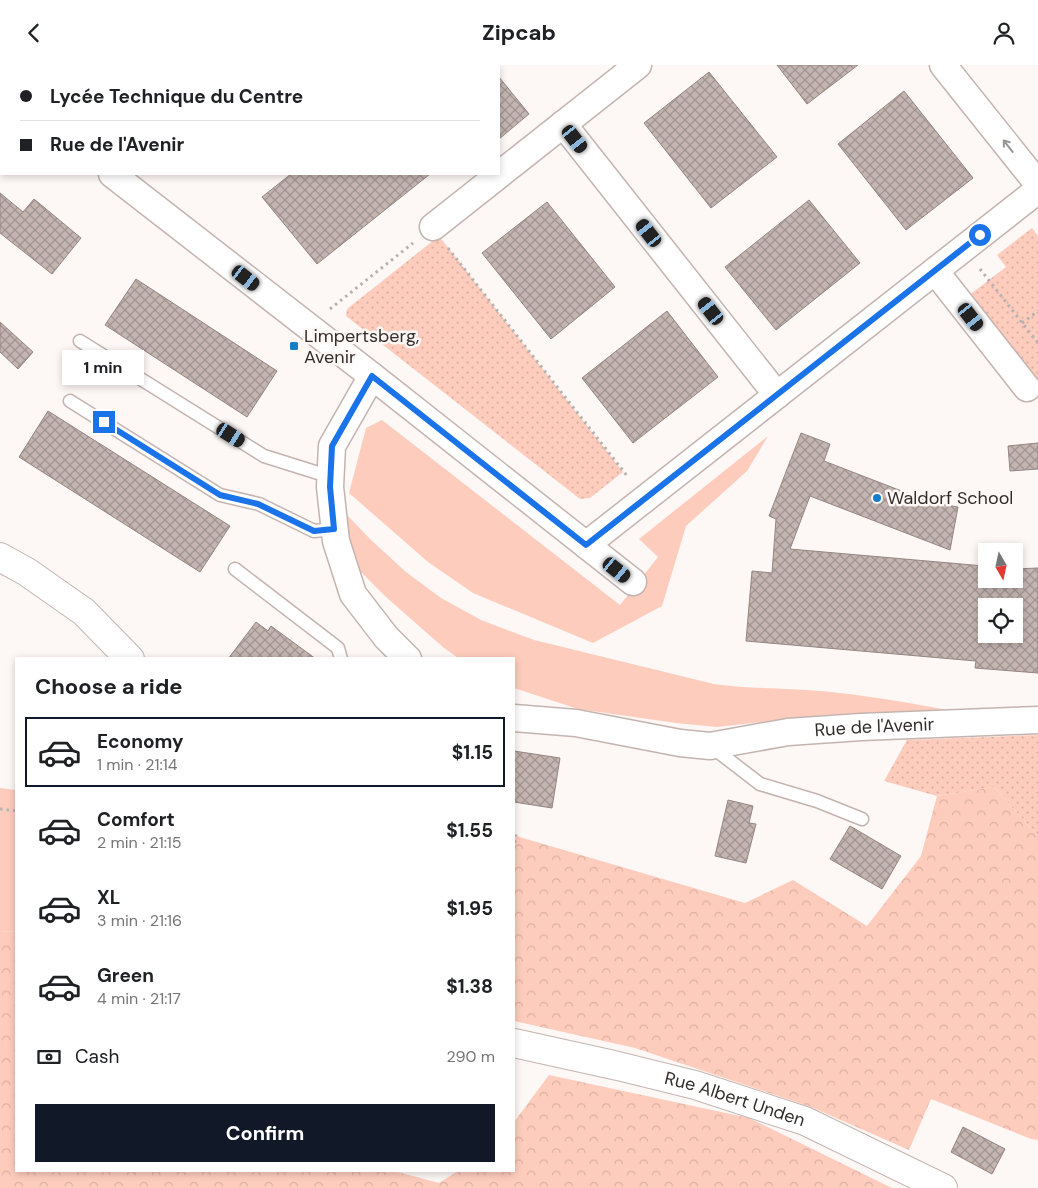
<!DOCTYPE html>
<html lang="en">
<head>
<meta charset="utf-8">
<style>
  body { margin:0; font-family:"DM Sans",sans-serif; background:#f6f6f6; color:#202124; height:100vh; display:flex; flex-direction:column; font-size:19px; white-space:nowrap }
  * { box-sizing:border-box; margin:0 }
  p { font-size:16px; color:#757577 }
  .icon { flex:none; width:28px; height:28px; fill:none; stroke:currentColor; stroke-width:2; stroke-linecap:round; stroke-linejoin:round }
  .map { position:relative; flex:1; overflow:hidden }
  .details { position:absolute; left:15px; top:592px; width:500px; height:515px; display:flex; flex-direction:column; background:#fff; border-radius:0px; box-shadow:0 2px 8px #0003 }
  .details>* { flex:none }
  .guide { position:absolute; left:0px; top:0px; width:500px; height:110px; box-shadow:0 2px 8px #0003; display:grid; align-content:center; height:110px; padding:0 20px; background:#fff }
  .needle { width:32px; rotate:171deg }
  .buttons { position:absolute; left:978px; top:478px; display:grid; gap:10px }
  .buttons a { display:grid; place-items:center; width:45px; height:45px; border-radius:0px; background:#fff; box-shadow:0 2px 8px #0003; font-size:25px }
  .end { position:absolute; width:22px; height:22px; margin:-11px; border:6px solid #1a73e8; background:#fff; box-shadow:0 0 0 2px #fff }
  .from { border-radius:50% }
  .bubble { position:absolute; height:35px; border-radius:0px; background:#fff; box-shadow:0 2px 8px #0003; font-size:16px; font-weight:700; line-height:35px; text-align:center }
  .car { position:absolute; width:15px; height:30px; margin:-15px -8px; border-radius:6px; box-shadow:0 0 4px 1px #0007; background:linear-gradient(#222 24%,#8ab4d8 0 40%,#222 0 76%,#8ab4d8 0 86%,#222 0) }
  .guide b { display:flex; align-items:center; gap:18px; height:48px; font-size:19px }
  .guide b+b { border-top:1px solid #e0e0e0 }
  .guide i { width:12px; height:12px; background:#202124 }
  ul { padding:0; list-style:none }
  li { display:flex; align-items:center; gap:15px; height:70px; margin:0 10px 8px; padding:0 10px; border:2px solid transparent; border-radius:0px }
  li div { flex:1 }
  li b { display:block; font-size:19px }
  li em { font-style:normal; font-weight:700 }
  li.selected { border-color:#111827 }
  li>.icon { width:45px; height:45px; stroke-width:1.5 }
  h2 { padding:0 20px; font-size:22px; line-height:60px }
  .pay { display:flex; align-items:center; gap:12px; height:55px; padding:0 20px; font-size:19px }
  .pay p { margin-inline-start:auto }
  .primary-button { display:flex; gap:10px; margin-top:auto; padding:10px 20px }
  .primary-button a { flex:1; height:58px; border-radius:0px; background:#111827; color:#fff; font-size:20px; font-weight:700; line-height:58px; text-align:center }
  header { display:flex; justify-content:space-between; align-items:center; height:65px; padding:0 20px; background:#fff; font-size:22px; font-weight:700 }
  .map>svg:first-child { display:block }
  .grass { fill:#feccbd }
  .forest { fill:url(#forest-crowns) }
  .park { fill:url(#park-dots) }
  .building { fill:url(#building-cross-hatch); stroke:#948682; fill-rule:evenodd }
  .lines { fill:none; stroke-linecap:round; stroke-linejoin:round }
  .service-casing { stroke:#c3b4b0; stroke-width:15 }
  .minor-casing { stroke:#c3b4b0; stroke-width:29 }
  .secondary-casing { stroke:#c3b4b0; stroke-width:30 }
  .path { stroke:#b7b1af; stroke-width:3; stroke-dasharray:2.5 4; stroke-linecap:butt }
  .service { stroke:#fff; stroke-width:12 }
  .minor { stroke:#fff; stroke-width:26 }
  .secondary { stroke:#fff; stroke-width:28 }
  .oneway { stroke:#989695 }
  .route { stroke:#1a73e8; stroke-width:6 }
  .poi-dot { fill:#147ec8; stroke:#fdf7f5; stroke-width:2 }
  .labels { text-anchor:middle; stroke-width:5; stroke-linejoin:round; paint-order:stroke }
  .poi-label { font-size:18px; fill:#322d2b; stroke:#fdf7f5; text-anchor:start }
  .street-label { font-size:18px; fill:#322d2b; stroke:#fdf7f5 }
</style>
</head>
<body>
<header><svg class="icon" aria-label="back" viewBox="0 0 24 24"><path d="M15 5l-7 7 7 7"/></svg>Zipcab<svg class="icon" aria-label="person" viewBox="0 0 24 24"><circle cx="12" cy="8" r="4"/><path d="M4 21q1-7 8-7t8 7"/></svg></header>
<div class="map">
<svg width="1038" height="1123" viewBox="0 0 1038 1123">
  <defs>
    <pattern id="forest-crowns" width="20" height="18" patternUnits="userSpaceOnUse" patternTransform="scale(1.25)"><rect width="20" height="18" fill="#feccbd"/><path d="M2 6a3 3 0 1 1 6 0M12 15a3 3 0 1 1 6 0" fill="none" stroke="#dab0a3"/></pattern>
    <pattern id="park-dots" width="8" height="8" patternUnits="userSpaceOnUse" patternTransform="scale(1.25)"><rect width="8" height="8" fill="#feccbd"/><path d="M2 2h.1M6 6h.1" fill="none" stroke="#dab0a3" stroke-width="1.8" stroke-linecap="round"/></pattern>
    <pattern id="building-cross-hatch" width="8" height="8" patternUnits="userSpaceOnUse" patternTransform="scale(1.25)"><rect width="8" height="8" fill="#c4b5b1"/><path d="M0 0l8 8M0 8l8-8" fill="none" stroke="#a09490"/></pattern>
  </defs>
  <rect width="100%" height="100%" fill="#fdf7f5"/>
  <!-- grass -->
  <path class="grass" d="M 382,355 L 620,540 L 658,492 L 639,474 L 768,371 L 747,406 L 686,461 L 662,541 L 593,578 L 473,528 L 428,497 L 349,428 L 366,363 Z
    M 342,448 L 348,451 L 371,475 L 406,507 L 441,533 L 481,555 L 534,575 L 714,619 C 749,624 785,623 821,626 C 864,630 905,637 947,645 L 947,647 L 825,650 L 717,662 L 676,658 L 578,644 L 514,623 L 514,594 L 460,594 L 444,583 L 386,532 L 356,502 Z
    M 0,723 L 16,725 L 16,867 L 0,866 Z"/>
  <!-- forest -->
  <path class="forest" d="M 994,722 L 1038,771 L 1038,1075 L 1031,1074 L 931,1034 L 909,1085 L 811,1042 L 635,983 L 514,956 L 514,780 L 516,771 L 745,838 L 793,815 L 867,861 L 921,791 L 937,731 Z
    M 0,866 L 16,867 L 16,1106 L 394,1106 L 439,1118 L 458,1106 L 514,1106 L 514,1057 L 549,1010 L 749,1053 L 892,1123 L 0,1123 Z"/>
  <!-- park -->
  <path class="park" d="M 1032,163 L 1038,171 L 1038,320 L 968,231 L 1006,202 L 997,190 Z
    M 439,171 L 623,407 L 590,433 L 580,434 L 346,251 L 347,244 Z
    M 1038,670 L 1038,771 L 994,722 L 937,731 L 884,716 L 907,675 Z"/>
  <!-- building -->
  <path class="building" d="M 777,0 L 858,0 L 807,39 Z
    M 709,7 L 777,92 L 711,143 L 644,58 Z
    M 499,12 L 529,49 L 499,74 Z
    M 904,26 L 973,113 L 906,165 L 838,79 Z
    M 291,109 L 430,109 L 317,199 L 262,132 Z
    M 0,128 L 23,147 L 34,134 L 81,173 L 52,209 L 0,168 Z
    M 809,135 L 860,198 L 776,265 L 725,202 Z
    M 547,137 L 615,222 L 551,274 L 482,188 Z
    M 136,214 L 277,306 L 247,352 L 105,260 Z
    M 667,246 L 718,312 L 633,378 L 582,313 Z
    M 0,257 L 33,287 L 18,304 L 0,287 Z
    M 48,346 L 230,461 L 200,507 L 19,392 Z
    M 801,368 L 830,379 L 824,396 L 930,437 L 958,442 L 950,485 L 810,431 L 790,484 L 984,501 L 984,507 L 986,507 L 986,514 L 1014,514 L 1014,504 L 1038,503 L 1038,608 L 975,603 L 976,596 L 746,576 L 752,506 L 772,508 L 776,454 L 769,451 ZM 986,541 L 1014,541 L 1014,569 L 986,569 Z
    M 1038,378 L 1038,404 L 1010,406 L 1008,381 Z
    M 256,557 L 268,566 L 271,561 L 316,594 L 228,594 Z
    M 514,686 L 560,693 L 552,743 L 514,737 Z
    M 728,735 L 753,741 L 749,758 L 756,759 L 746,798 L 715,791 Z
    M 850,761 L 901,791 L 882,824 L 830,794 Z
    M 963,1062 L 1005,1084 L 992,1109 L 951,1087 Z"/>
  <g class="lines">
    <defs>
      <path id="service" d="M 80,276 L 264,391 L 331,412
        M 70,336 L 220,430 L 259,439 L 314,466 L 334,464
        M 235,504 L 338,583 L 341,594
        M 712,682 L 760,719 L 817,736 L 862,754"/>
      <g id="minor">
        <path d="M 943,0 L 1038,119"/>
        <path d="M 105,1 L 106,0"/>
        <path d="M 0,23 L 1,24"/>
        <path d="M 563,59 L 777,330"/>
        <path d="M 112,109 L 372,311 L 633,517"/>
        <path d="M 433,162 L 638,0"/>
        <path d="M 935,206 L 1027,323"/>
        <path d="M 372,311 L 332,381 L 330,422 L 336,476 L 353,529 L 386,572 L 408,594"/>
        <path d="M 586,480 L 1038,125"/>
        <path id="s1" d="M 514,653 L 576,658 L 680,678 L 710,681 L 788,667 L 861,662 L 1038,655"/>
      </g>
      <g id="secondary">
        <path d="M 0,492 L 27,507 L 84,547 L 130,594"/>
        <path id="s2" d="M 514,978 L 618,1001 L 695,1020 L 805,1056 L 943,1123"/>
      </g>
    </defs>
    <!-- service casing -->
    <use href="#service" class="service-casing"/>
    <!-- minor casing -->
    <use href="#minor" class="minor-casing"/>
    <!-- secondary casing -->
    <use href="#secondary" class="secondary-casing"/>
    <!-- path -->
    <path class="path" d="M 448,183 L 628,412
      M 980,204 L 1038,278
      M 330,244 L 413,178
      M 1022,258 L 1038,246
      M 0,744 L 16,746
      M 514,770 L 516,771 L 514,780"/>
    <!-- service -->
    <use href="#service" class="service"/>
    <!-- minor -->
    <use href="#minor" class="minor"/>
    <!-- secondary -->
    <use href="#secondary" class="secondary"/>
  </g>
  <!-- one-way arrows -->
  <defs><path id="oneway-shaft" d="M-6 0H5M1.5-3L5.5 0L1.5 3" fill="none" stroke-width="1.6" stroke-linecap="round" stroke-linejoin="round" transform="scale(1.25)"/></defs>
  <use class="oneway" href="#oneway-shaft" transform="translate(1008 81) rotate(-128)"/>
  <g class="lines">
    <!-- route -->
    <path class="route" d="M 104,357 L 220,430 L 258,439 L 314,466 L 334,464 L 330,422 L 332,381 L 372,311 L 586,480 L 980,170"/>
  </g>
  <!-- markers -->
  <g class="poi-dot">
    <rect x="289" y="276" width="10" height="10" rx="2.5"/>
    <circle cx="877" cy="433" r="5"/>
  </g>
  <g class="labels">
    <!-- poi labels -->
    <g class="poi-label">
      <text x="304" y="277">Limpertsberg,<tspan x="304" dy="21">Avenir</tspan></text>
      <text x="887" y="439">Waldorf School</text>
    </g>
    <!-- street labels -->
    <g class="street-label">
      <text dy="6" stroke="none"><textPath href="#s1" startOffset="364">Rue de l'Avenir</textPath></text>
      <text dy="6" stroke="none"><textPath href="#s2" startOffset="228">Rue Albert Unden</textPath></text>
    </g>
  </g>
</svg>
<div class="buttons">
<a><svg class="needle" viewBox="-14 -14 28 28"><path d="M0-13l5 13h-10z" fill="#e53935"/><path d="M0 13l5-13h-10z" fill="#757577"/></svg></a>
<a><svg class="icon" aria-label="locate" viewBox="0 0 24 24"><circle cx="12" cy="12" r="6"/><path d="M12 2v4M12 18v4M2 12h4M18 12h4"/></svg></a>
</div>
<i class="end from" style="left:980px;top:170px"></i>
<i class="end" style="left:104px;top:357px"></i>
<div class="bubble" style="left:62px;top:285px;width:82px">1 min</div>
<i class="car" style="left:575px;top:74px;rotate:142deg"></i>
<i class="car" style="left:649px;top:168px;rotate:322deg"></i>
<i class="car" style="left:246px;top:213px;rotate:128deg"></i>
<i class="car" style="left:711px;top:246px;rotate:322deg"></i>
<i class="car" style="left:971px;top:252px;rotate:142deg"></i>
<i class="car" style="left:231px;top:370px;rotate:122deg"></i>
<i class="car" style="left:617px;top:505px;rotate:129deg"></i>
<div class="guide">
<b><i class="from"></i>Lycée Technique du Centre</b>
<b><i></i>Rue de l'Avenir</b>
</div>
<section class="details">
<h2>Choose a ride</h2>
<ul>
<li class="selected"><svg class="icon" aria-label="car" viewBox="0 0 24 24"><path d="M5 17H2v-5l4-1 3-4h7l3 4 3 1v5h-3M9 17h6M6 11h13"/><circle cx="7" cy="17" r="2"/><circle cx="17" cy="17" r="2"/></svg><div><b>Economy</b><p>1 min · 21:14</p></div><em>$1.15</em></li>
<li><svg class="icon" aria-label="car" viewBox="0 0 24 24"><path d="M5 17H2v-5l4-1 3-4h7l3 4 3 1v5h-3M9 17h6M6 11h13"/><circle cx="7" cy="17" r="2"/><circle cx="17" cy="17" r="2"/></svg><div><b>Comfort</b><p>2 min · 21:15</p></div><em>$1.55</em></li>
<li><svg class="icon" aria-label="car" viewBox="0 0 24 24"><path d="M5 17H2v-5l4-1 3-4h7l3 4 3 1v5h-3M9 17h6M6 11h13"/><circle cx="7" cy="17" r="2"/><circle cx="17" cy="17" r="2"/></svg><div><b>XL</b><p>3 min · 21:16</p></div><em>$1.95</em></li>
<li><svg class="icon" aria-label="car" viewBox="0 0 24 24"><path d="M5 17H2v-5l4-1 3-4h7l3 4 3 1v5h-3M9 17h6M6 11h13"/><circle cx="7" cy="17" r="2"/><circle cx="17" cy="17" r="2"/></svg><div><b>Green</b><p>4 min · 21:17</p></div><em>$1.38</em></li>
</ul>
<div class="pay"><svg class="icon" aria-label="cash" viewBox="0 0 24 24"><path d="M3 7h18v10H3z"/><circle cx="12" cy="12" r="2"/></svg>Cash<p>290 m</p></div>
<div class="primary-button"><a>Confirm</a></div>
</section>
</div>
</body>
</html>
